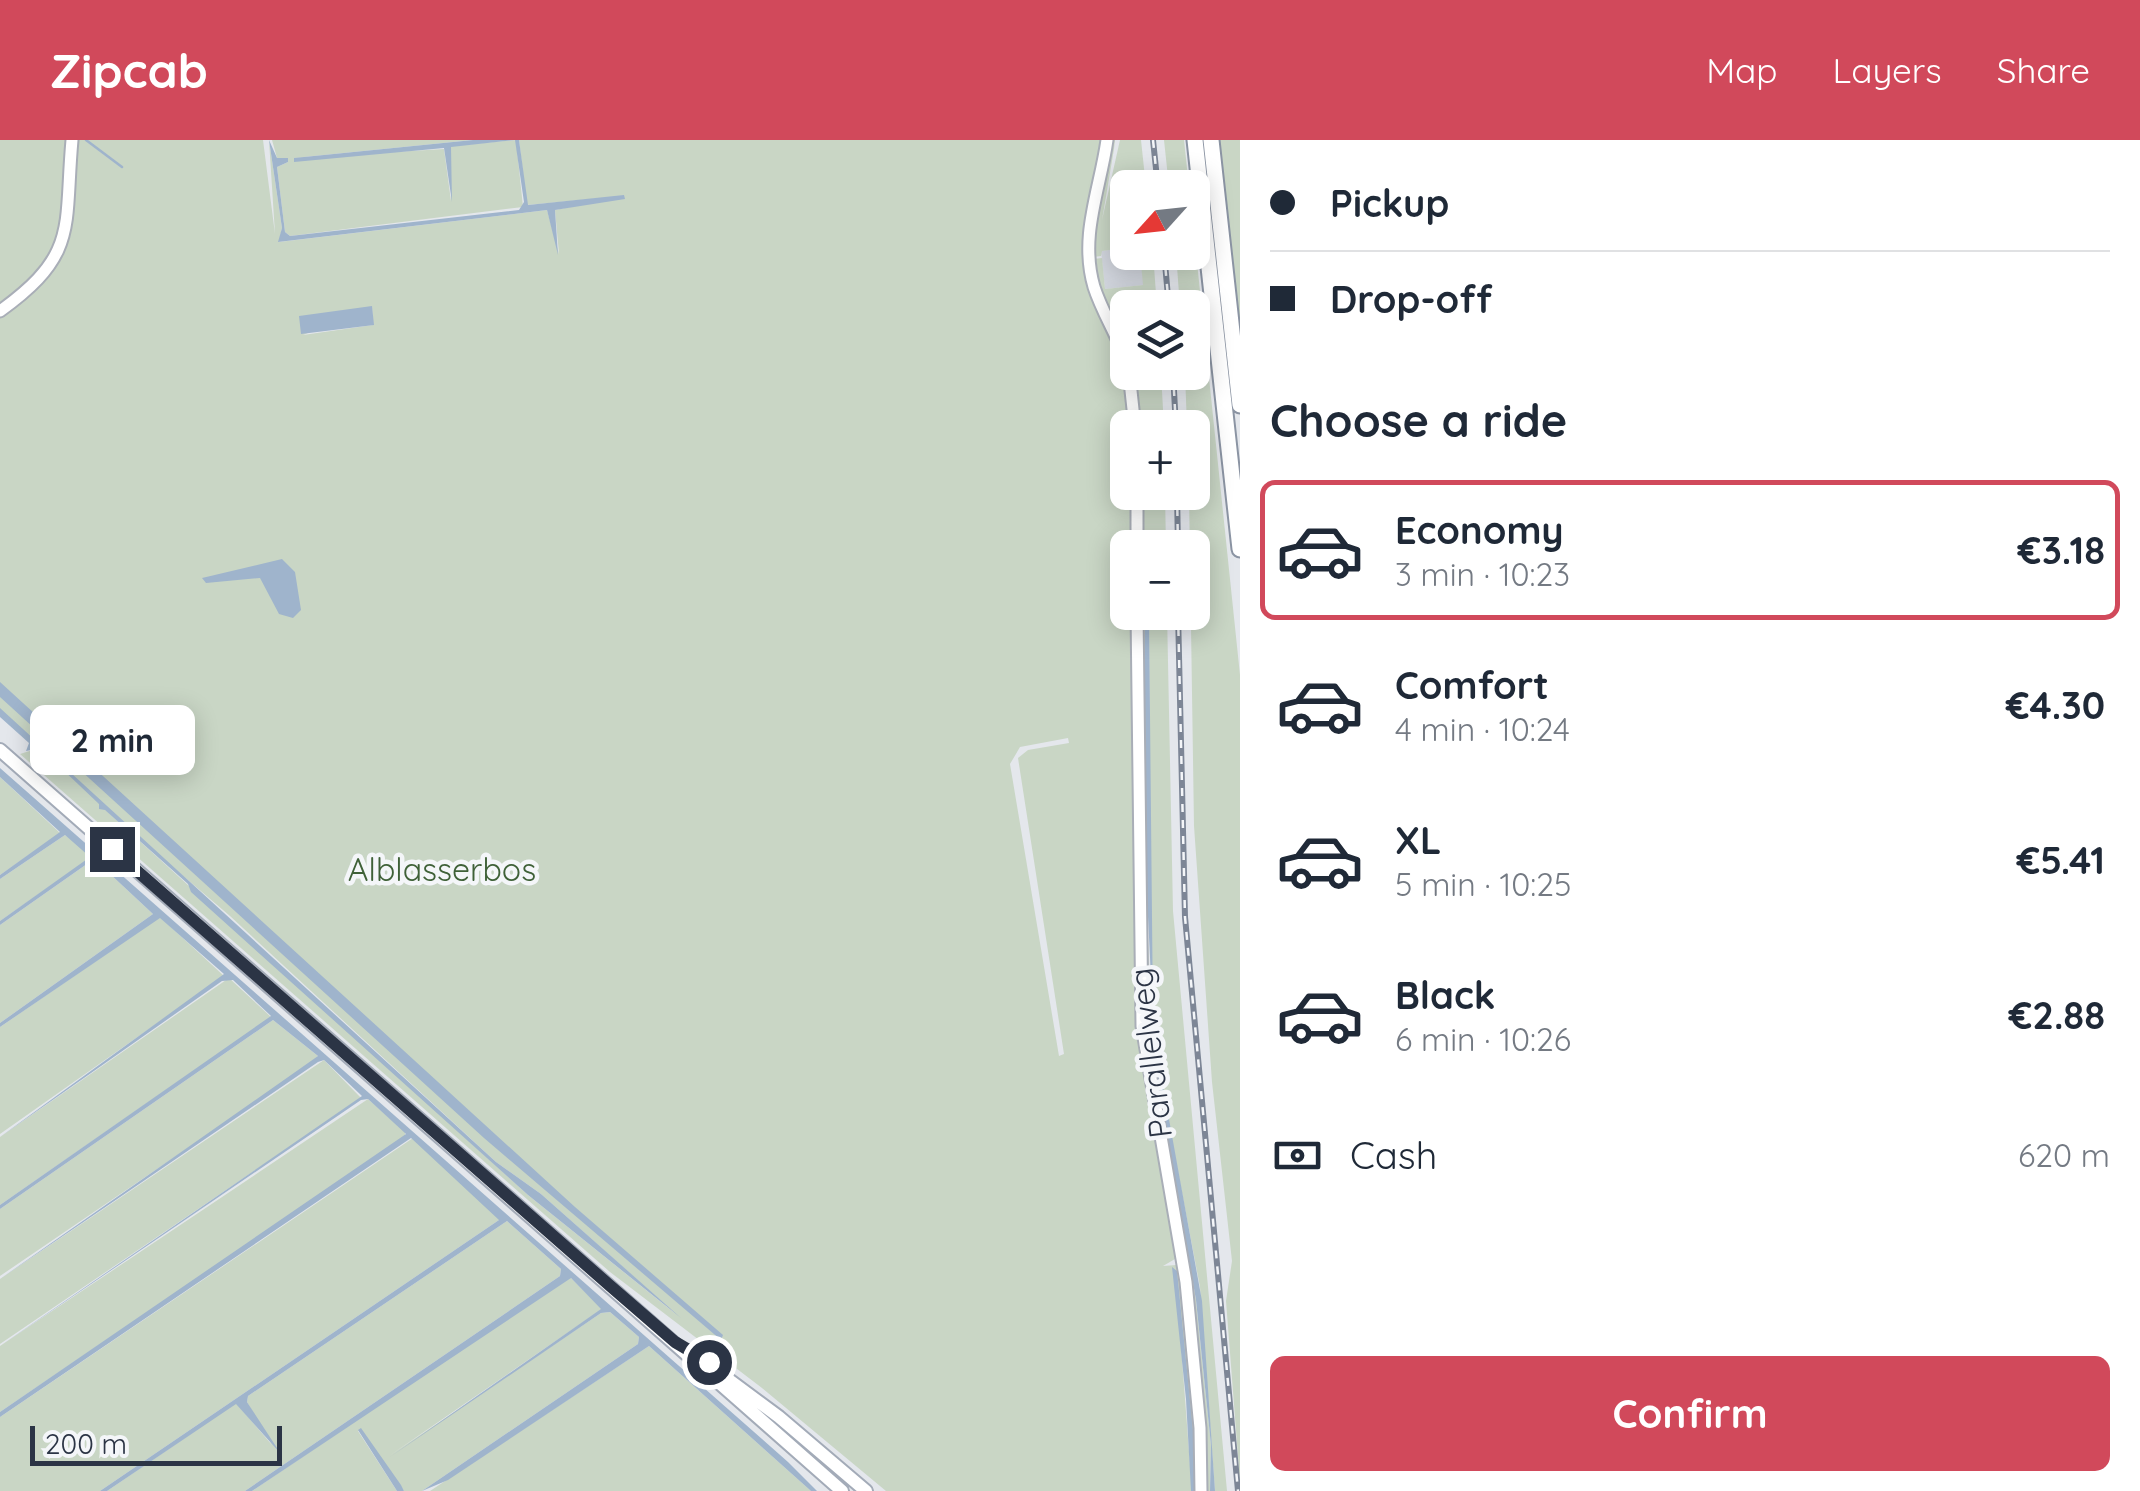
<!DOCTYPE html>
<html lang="en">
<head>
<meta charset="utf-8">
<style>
  body { margin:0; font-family:Quicksand,sans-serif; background:#f6f6f7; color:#1f2937; height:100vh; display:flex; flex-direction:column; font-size:38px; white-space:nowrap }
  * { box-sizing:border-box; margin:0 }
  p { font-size:32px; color:#747a83 }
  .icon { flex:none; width:55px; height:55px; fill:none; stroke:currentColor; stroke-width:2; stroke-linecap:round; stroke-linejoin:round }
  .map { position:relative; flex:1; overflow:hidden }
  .details { display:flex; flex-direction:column; background:#fff; width:900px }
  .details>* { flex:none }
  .banner { display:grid; align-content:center; height:220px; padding:0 30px; background:#fff }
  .needle { width:65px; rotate:243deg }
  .fabs { position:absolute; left:1110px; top:30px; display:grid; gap:20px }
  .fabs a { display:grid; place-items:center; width:100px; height:100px; border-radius:15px; background:#fff; box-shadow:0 5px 25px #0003; font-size:50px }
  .scale { position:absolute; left:30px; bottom:25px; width:252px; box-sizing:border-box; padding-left:10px; border:5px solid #2b3445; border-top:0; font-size:28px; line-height:35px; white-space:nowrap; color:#2b3445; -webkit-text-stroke:8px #f4f6f9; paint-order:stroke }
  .end { position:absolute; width:45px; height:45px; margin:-22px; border:12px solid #2b3445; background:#fff; box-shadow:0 0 0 5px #fff }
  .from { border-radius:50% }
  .bubble { position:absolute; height:70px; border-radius:15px; background:#fff; box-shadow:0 5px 25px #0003; font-size:32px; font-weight:800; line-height:70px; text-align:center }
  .banner b { display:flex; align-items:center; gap:35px; height:95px; font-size:38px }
  .banner b+b { border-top:2px solid #e0e1e3 }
  .banner i { width:25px; height:25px; background:#1f2937 }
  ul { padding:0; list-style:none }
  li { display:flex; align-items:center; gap:30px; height:140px; margin:0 20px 15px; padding:0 10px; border:5px solid transparent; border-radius:15px }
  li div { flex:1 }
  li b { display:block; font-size:38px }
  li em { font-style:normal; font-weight:800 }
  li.selected { border-color:#d1495b }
  li>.icon { width:90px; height:90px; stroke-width:1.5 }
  h2 { padding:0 30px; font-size:45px; line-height:120px }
  .pay { display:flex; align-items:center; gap:25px; height:110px; padding:0 30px; font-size:38px }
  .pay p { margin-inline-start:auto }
  .cta { display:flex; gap:20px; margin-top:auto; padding:20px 30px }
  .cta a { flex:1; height:115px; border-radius:15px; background:#d1495b; color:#fff; font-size:40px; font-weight:800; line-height:115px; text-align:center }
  header { display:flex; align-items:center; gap:60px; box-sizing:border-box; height:140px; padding:0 50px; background:#d1495b; color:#fff }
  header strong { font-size:48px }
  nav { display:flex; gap:55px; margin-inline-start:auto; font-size:35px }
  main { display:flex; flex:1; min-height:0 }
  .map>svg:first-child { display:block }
  .built { fill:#d2d6de }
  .green { fill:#c9d6c5; fill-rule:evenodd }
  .water { fill:#9fb4cc }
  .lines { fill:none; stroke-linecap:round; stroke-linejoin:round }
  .stream { stroke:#9fb4cc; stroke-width:2.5 }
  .secondary-casing { stroke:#a9aeb7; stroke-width:15 }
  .primary-casing { stroke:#a3abb8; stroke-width:16 }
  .highway-casing { stroke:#8b94a3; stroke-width:19 }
  .secondary { stroke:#fff; stroke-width:11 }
  .primary { stroke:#fff; stroke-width:12 }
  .highway { stroke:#fff; stroke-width:15 }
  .rail-casing { stroke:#7d8696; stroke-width:6 }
  .rail { stroke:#f4f6f9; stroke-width:2.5; stroke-dasharray:8; stroke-linecap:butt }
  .route { stroke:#2b3445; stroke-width:12 }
  .labels { text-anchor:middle; stroke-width:9; stroke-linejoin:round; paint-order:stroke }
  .park-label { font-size:32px; fill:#3f6138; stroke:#f4f6f9 }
  .street-label { font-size:32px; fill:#2b3445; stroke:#f4f6f9 }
</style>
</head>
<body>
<header>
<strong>Zipcab</strong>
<nav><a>Map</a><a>Layers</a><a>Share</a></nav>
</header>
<main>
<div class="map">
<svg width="1240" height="1351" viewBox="0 0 1240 1351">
  <rect width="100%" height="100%" fill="#e4e7ec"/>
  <!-- built -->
  <path class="built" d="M 1127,108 L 1128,112 L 1140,113 L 1144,145 L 1105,149 L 1101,111 Z"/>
  <!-- green -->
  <path class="green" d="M 0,0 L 263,0 L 275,94 L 269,0 L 282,88 L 279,102 L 547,70 L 559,114 L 555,70 L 624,56 L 527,65 L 519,0 L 1103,0 L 1084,100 L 1125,233 L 1131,287 L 1128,288 L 1128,352 L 1133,353 L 1134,407 L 1128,408 L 1128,472 L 1133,473 L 1139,900 L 1176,1110 L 1175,1119 L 1163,1126 L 1176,1125 L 1181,1138 L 1197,1292 L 1198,1351 L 1175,1127 L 1192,1351 L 886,1351 L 762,1248 L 610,1132 L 20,614 L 39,608 L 0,575 ZM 372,167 L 373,185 L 303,195 ZM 1068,598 L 1069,603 L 1028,610 L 1018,618 L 1064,914 L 1059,916 L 1010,624 L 1020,607 ZM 99,664 L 230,776 L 496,1022 L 541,1054 L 677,1175 L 528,1055 Z
    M 272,0 L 473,0 L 294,18 L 444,9 L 451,61 L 451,6 L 516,0 L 523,67 L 290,96 L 285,92 L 277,27 L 288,22 L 287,18 L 277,18 Z
    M 1110,0 L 1115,0 L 1114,9 L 1102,80 L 1120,0 L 1141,0 L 1146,47 L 1128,48 L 1127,108 L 1102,111 L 1101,116 L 1093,117 L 1091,99 Z
    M 1164,0 L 1184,0 L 1189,47 L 1169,47 Z
    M 1218,0 L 1240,0 L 1240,202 Z
    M 1193,84 L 1240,535 L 1240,1342 L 1226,1161 L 1232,1121 L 1212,942 L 1194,686 L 1189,353 L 1192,288 L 1187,287 L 1185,233 L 1192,232 L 1192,168 L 1180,167 L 1176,113 L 1192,112 Z
    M 1140,113 L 1153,113 L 1157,167 L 1128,168 L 1127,215 L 1099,151 L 1093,119 L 1102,118 L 1105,149 L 1143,145 Z
    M 1133,233 L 1161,233 L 1164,287 L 1139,287 Z
    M 1140,353 L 1165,353 L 1166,407 L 1143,407 Z
    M 1167,472 L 1173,771 L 1227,1351 L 1215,1351 L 1200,1147 L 1151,890 L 1196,1160 L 1211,1305 L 1210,1351 L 1205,1351 L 1204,1290 L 1187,1127 L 1146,894 L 1151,886 L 1146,881 L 1140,478 L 1145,473 L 1145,716 L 1151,878 L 1149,473 Z
    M 0,637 L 60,693 L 0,735 Z
    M 65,695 L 87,711 L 89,719 L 0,781 L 0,739 Z
    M 94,719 L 153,774 L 0,883 L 0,785 Z
    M 160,777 L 224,836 L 0,994 L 0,887 Z
    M 229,838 L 271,877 L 0,1065 L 0,997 Z
    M 273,880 L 318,916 L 314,922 L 0,1136 L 0,1069 Z
    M 324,920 L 361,958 L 0,1204 L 0,1139 Z
    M 368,959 L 405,992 L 405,997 L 0,1272 L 0,1206 Z
    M 413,998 L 501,1077 L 499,1080 L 100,1351 L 0,1351 L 0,1277 Z
    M 507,1081 L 561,1129 L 560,1136 L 245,1351 L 107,1351 L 236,1263 L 272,1305 L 247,1262 L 248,1256 Z
    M 566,1138 L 571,1138 L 602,1169 L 389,1316 L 601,1173 L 610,1172 L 639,1197 L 638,1204 L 422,1351 L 404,1351 L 361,1289 L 358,1291 L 397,1351 L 252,1351 Z
    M 649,1206 L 811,1351 L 430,1351 Z"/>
  <!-- water -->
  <path class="water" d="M 269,0 L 277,18 L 288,18 L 288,22 L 277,27 L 285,92 L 290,96 L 519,70 L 524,62 L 515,0 L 451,7 L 452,62 L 444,8 L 294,22 L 294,18 L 473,0 L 519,0 L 528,65 L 624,55 L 625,59 L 555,70 L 558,115 L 547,70 L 278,102 L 282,88 Z
    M 372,166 L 374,185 L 301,194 L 299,176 Z
    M 282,419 L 295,432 L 301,470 L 293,478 L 279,474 L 260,438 L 206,443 L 202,438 Z
    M 1145,473 L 1149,473 L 1153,878 L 1145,716 Z
    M 0,542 L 575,1067 L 723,1195 L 721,1200 L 484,998 L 0,557 Z
    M 0,568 L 496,1022 L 541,1054 L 681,1178 L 528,1055 L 191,752 L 188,744 L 105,670 L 99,669 L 99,664 L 40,608 L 26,611 L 29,603 L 0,577 Z
    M 0,628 L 788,1322 L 817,1351 L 811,1351 L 649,1206 L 448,1340 L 422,1351 L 638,1204 L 639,1197 L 610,1172 L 601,1173 L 390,1317 L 601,1169 L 571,1138 L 252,1351 L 245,1351 L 560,1136 L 561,1129 L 507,1081 L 248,1256 L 247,1262 L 281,1314 L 236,1264 L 107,1351 L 100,1351 L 499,1080 L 411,998 L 0,1277 L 0,1272 L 406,994 L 368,959 L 361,960 L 0,1206 L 362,956 L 324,920 L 318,922 L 0,1139 L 318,916 L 273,880 L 0,1069 L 0,1065 L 271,876 L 233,840 L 222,841 L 0,997 L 224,834 L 160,778 L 0,887 L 0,883 L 153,774 L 94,719 L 0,785 L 0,781 L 90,717 L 65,695 L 0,739 L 0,735 L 60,692 L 0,637 Z
    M 1153,891 L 1202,1161 L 1215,1351 L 1210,1351 L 1211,1305 L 1196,1160 L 1151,901 Z
    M 1172,1127 L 1177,1131 L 1194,1300 L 1194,1351 L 1191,1351 L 1186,1259 Z
    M 361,1288 L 401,1345 L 404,1351 L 397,1351 L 358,1290 Z"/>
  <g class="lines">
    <!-- stream -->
    <path class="stream" d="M 86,0 L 122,27"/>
    <defs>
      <path id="secondary" d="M 1107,0 C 1100,50 1079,96 1094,147 C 1103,175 1120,199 1128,227
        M 0,171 C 79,114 64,88 72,0
        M 1129,232 L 1135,288
        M 1137,352 L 1137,408
        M 1137,472 L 1142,886 L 1186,1142 L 1200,1288 L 1201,1351"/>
      <path id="primary" d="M 0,610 L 842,1351
        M 690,1211 L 779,1277 L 866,1351"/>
      <path id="highway" d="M 1195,0 L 1240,409
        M 1211,0 L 1240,265"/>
    </defs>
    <!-- secondary casing -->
    <use href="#secondary" class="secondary-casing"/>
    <!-- primary casing -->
    <use href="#primary" class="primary-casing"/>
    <!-- highway casing -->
    <use href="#highway" class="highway-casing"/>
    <!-- secondary -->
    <use href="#secondary" class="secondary"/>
    <!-- primary -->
    <use href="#primary" class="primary"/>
    <!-- highway -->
    <use href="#highway" class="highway"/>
    <defs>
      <path id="rail" d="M 1153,0 L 1158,48
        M 1164,112 L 1169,168
        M 1173,232 L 1176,288
        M 1177,352 L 1178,408
        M 1178,472 L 1185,777 L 1238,1351"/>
    </defs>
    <!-- rail casing -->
    <use href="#rail" class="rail-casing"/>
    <!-- rail -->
    <use href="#rail" class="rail"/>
  </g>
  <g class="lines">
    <!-- route -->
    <path class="route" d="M 112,709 L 608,1144 L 675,1202 L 709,1222"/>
  </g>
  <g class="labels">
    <!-- park labels -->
    <g class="park-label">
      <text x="442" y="741">Alblasserbos</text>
    </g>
    <!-- street labels -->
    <g class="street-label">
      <text transform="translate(1151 913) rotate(-97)" y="11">Parallelweg</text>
    </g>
  </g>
</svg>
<div class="fabs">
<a><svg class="needle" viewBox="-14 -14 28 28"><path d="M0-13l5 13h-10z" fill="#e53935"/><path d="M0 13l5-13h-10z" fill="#747a83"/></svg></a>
<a><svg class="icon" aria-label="layers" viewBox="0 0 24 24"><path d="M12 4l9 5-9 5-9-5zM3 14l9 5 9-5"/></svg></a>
<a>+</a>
<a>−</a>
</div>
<div class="scale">200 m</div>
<i class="end from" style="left:709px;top:1222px"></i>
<i class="end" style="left:112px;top:709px"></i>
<div class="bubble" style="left:30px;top:565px;width:165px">2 min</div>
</div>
<section class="details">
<div class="banner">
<b><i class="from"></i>Pickup</b>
<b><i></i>Drop-off</b>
</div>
<h2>Choose a ride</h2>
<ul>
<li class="selected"><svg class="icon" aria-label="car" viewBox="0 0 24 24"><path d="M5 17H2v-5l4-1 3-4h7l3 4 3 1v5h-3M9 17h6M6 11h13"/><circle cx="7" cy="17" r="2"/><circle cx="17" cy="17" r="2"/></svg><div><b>Economy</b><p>3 min · 10:23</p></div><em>€3.18</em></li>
<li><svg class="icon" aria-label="car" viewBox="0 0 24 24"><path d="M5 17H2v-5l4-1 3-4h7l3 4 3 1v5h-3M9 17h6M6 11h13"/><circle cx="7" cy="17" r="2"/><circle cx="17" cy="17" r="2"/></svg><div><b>Comfort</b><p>4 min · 10:24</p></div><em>€4.30</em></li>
<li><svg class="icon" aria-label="car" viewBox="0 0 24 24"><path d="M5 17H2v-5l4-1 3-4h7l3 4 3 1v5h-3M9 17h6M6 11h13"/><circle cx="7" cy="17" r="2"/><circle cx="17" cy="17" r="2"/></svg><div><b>XL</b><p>5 min · 10:25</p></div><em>€5.41</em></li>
<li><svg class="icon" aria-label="car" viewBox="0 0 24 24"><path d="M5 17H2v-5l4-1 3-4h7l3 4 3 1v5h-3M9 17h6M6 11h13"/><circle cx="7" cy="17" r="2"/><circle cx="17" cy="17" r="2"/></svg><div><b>Black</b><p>6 min · 10:26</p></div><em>€2.88</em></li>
</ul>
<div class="pay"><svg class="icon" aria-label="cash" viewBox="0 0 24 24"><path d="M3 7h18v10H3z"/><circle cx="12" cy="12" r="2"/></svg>Cash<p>620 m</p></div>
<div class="cta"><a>Confirm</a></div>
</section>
</main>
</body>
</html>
